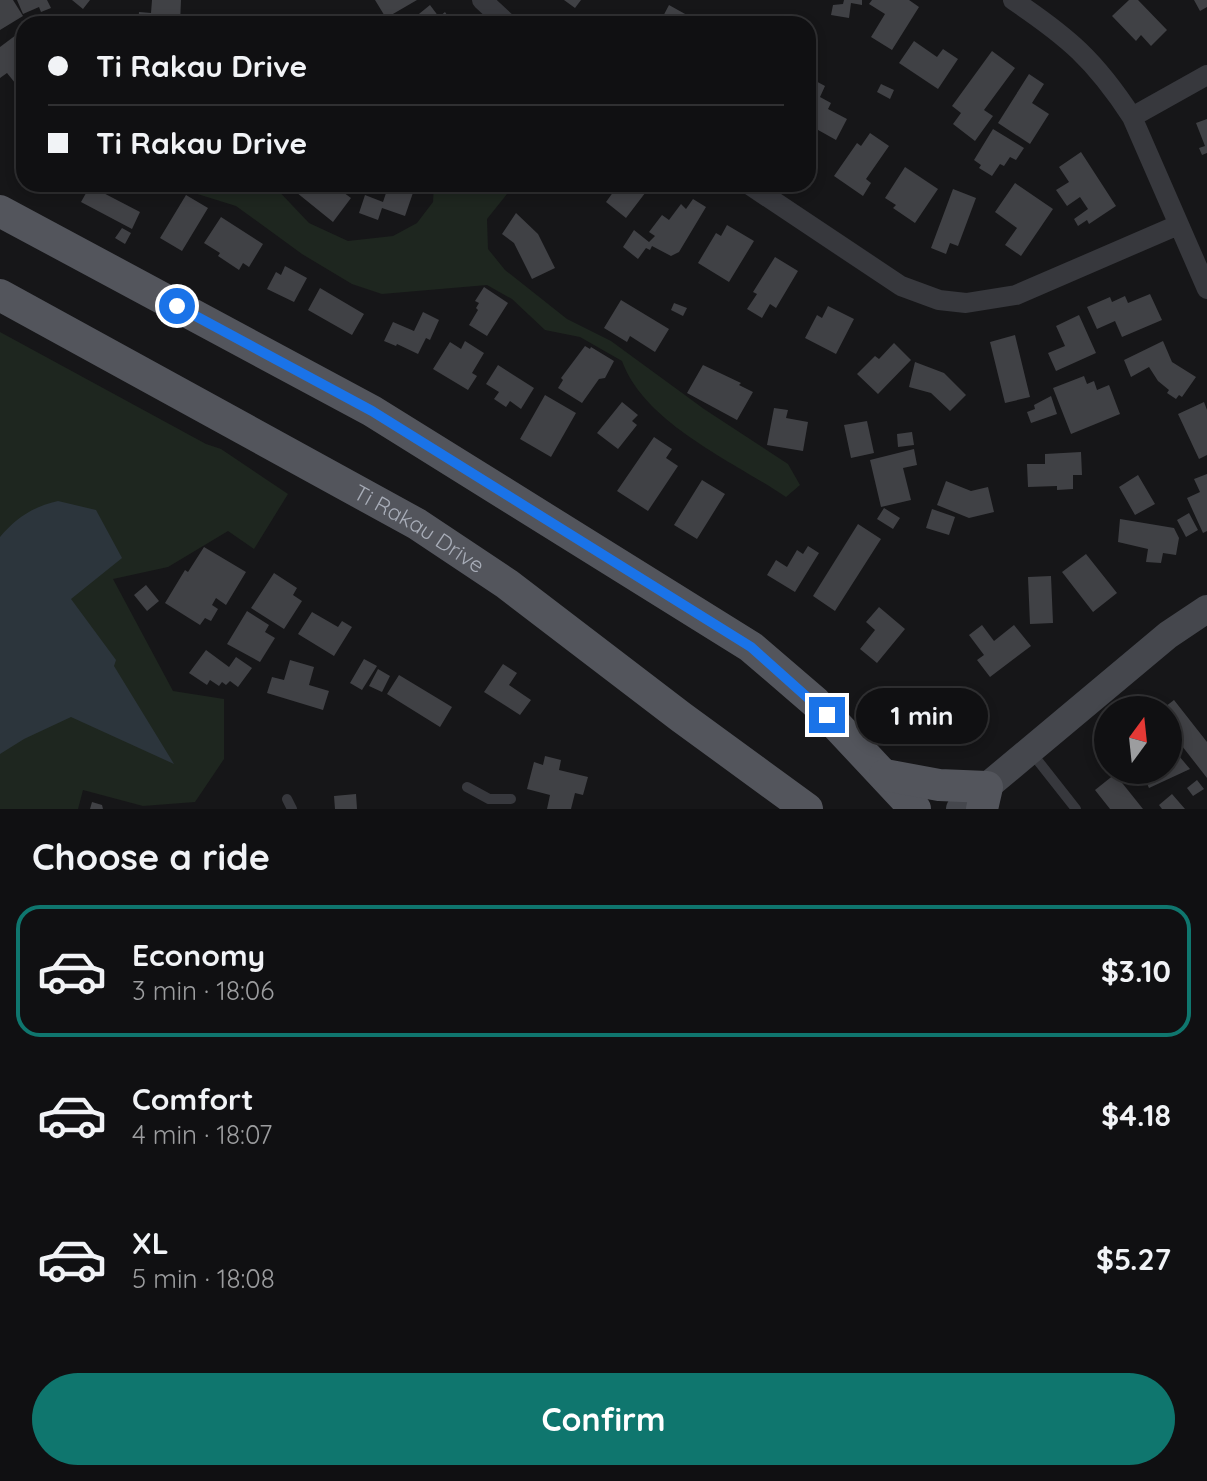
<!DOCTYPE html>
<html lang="en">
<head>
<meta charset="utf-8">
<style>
  body { margin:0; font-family:Quicksand,sans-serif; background:#19191b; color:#f1f3f6; height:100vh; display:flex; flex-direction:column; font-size:30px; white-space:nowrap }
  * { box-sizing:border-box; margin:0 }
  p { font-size:26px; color:#9c9d9f }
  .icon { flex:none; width:44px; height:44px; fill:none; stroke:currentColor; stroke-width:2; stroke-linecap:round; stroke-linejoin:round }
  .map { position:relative; height:809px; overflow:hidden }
  .sheet { display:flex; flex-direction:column; background:#101012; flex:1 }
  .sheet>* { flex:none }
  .hud { position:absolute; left:16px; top:16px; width:800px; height:176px; border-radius:24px; box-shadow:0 4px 12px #0003,0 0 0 2px #303032; display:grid; align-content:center; height:176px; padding:0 32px; background:#101012 }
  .needle { width:52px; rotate:15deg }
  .controls { position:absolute; left:1094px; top:696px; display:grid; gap:16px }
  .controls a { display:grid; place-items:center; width:88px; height:88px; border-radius:50%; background:#101012; box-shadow:0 4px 12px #0003,0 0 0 2px #303032; font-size:40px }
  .end { position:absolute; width:36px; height:36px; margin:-18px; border:10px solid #1a73e8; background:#fff; box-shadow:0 0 0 4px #fff }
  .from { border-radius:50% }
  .bubble { position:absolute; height:56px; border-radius:28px; background:#101012; box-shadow:0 4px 12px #0003,0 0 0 2px #303032; font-size:26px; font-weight:700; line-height:56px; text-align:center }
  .hud b { display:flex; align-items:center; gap:28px; height:76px; font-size:30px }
  .hud b+b { border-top:2px solid #303032 }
  .hud i { width:20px; height:20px; background:#f1f3f6 }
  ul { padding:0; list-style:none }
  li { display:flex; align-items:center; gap:24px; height:132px; margin:0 16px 12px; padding:0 16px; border:4px solid transparent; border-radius:24px }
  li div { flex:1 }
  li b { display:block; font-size:30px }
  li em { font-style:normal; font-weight:700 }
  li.selected { border-color:#0f766e }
  li>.icon { width:72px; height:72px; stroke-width:1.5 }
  h2 { padding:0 32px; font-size:36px; line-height:96px }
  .primary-button { display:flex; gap:16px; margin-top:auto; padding:16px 32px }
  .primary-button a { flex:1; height:92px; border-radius:48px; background:#0f766e; color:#fff; font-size:32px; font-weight:700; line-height:92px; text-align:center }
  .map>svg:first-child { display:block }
  .green { fill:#1e261f }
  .water { fill:#2c353c }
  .building { fill:#404145 }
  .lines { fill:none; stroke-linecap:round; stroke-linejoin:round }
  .lane { stroke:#37383d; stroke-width:10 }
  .street { stroke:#37383d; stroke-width:20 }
  .secondary { stroke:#45474d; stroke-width:28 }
  .primary { stroke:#53555c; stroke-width:32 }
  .route { stroke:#1a73e8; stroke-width:10 }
  .labels { text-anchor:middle; stroke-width:6; stroke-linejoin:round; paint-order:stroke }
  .street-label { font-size:22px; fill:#a8adb8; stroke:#111113 }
</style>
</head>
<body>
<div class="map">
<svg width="1207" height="809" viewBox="0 0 1207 809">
  <rect width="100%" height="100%" fill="#161618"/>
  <!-- green -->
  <path class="green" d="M 174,184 L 272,184 L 309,223 L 348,241 L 393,236 L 417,223 L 433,202 L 434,184 L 511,184 L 507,194 L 487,219 L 488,249 L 505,270 L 567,319 L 611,341 L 704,409 L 788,464 L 800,485 L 786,497 C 733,461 645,424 622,361 L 580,337 L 545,330 L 512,299 L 487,285 L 382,294 L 352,284 L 302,254 L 236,206 L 175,187 Z
    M 0,332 L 206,444 L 221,449 L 288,494 L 254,549 L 228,531 L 168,567 L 113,579 L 173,691 L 224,699 L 224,759 L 195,802 L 143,806 L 83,790 L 78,809 L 0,809 Z"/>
  <!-- water -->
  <path class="water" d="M 58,501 L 96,510 L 122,558 L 71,599 L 116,660 L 114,666 L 174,764 L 71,717 L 24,739 L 0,754 L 0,537 C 16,518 34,506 58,501 Z"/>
  <!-- building -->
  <path class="building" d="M 0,0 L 13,0 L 23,16 L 0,30 Z
    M 17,0 L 47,0 L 51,8 L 41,12 L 39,7 L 23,14 Z
    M 72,0 L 90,0 L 83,9 Z
    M 152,0 L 181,0 L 180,24 L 138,24 L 139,12 L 151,13 Z
    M 375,0 L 417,0 L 386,18 Z
    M 564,0 L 581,0 L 575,8 Z
    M 844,0 L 862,0 L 862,5 L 851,3 L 849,18 L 831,15 L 833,5 L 843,4 Z
    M 872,0 L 909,0 L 919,7 L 892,50 L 871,37 L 885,14 L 869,4 Z
    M 1129,0 L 1138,0 L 1167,30 L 1151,46 L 1141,35 L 1136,41 L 1112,16 Z
    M 1194,0 L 1207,0 L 1207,7 L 1200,11 Z
    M 430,5 L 439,17 L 445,12 L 453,24 L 419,24 L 414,18 Z
    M 669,5 L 703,24 L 659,24 Z
    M 591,14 L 607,24 L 575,24 L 578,19 L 585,23 Z
    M 16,35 L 24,45 L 24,94 L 7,73 L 0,78 L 0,47 Z
    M 914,41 L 937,57 L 943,49 L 958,59 L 938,89 L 899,63 Z
    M 992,51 L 1015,68 L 984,110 L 993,116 L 975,141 L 953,124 L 961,113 L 952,106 Z
    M 1029,74 L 1044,84 L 1032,103 L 1049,114 L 1030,144 L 998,123 Z
    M 812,79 L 825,86 L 820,97 L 831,103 L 828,109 L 847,119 L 836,140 L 811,126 L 808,132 L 808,87 Z
    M 881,84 L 894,90 L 890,99 L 877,92 Z
    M 1207,119 L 1207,153 L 1202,155 L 1199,148 L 1205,146 L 1196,123 Z
    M 993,129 L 1024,148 L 1016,160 L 1010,157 L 1004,166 L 1000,164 L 992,176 L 979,168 L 981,165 L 974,160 Z
    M 870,133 L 889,146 L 866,179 L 871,183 L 863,196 L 834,176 L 857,143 L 861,146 Z
    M 1081,152 L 1116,206 L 1089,224 L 1087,220 L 1078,226 L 1074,219 L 1088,209 L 1080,197 L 1067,206 L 1056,190 L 1069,182 L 1059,167 Z
    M 905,167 L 938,189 L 915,223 L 893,208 L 896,205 L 885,198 Z
    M 1015,183 L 1053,209 L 1021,256 L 1005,245 L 1017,228 L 995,212 Z
    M 294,184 L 332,184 L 351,198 L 333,222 L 291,188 Z
    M 389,184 L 416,184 L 405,216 L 382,208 L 378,220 L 359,213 L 365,195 L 383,202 Z
    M 619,184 L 652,184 L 626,218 L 606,202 Z
    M 90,186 L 140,212 L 132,229 L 81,202 Z
    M 953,189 L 976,198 L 958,246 L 950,243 L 946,254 L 931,248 Z
    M 186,195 L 208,208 L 182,251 L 160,238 Z
    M 693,199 L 706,207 L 679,252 L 671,256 L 652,246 L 650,250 L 646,248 L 638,259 L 623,247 L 634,230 L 649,242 L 655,236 L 649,232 L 662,215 L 669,220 L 681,204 L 686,209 Z
    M 516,213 L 538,234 L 555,268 L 532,279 L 514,243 L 502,234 Z
    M 221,217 L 263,244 L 249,267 L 243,263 L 239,270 L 218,256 L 220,253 L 204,243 Z
    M 727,225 L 754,241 L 729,282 L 698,263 L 716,233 L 721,236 Z
    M 122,228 L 131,233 L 125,244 L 115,238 Z
    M 775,257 L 798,271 L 776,308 L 770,304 L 762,318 L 747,309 L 757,294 L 753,292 Z
    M 285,266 L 307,278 L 294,302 L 267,289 L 276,272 L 281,275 Z
    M 484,287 L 508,303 L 487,336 L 469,325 L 478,310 L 476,308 L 479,303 L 475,301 Z
    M 320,288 L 364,314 L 352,335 L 308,310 Z
    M 1150,294 L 1162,320 L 1122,337 L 1115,321 L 1097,329 L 1087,307 L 1110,297 L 1112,302 L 1125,296 L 1128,303 Z
    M 621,300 L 669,329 L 655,352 L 630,336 L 627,342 L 604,328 Z
    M 674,303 L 687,308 L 683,316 L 671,310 Z
    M 828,306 L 854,319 L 836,354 L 805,338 L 817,315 L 822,318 Z
    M 423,312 L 439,320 L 430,340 L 426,338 L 418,354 L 397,344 L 396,346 L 384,341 L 393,322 L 414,331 Z
    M 1079,315 L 1096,353 L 1056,371 L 1048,353 L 1065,346 L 1056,326 Z
    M 1015,335 L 1030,397 L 1005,403 L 990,342 Z
    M 465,341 L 484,353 L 472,373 L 477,376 L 468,390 L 433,369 L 450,342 L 461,349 Z
    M 1163,341 L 1172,362 L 1196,377 L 1182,397 L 1179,395 L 1176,399 L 1167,393 L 1169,390 L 1158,381 L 1149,367 L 1131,377 L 1124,360 Z
    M 894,343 L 911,360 L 878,394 L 857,374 L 875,356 L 879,359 Z
    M 585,346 L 590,349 L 591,347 L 614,361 L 605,378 L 599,379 L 582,403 L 558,388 L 563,380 L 561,378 Z
    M 915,362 L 944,373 L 966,395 L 950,411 L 931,393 L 909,387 Z
    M 498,365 L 534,388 L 521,409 L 510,401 L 506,407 L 494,399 L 499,392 L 486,384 Z
    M 703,365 L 741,383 L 739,385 L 753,392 L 737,420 L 687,393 Z
    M 1084,376 L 1087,384 L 1094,381 L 1097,390 L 1109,385 L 1120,414 L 1071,434 L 1053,388 Z
    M 545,395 L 576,413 L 551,457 L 520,439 Z
    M 1051,396 L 1057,414 L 1031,423 L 1027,412 L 1035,409 L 1034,405 Z
    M 622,402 L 638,415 L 632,421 L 637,425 L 618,449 L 597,433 Z
    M 1204,402 L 1207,410 L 1207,455 L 1199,459 L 1178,414 Z
    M 774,408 L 788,410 L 786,418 L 808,422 L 803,451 L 767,445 Z
    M 867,421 L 874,453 L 851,458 L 844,425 Z
    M 912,432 L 914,445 L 898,447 L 897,434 Z
    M 654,437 L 672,449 L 666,458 L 678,466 L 648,511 L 617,491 Z
    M 914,449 L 917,465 L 903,468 L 911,500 L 881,507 L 870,460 Z
    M 1081,452 L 1082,475 L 1073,475 L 1073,489 L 1057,490 L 1057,486 L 1028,487 L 1027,464 L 1045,464 L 1045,454 Z
    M 1207,474 L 1207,531 L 1203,533 L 1187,498 L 1200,492 L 1194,479 Z
    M 1138,475 L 1155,504 L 1135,515 L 1119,487 Z
    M 702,480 L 725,494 L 697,539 L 674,525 Z
    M 946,481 L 971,491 L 988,487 L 994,512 L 969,518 L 937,505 Z
    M 884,508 L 900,518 L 893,529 L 877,519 Z
    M 932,509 L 955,517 L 949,535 L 926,528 Z
    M 1189,513 L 1198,530 L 1186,537 L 1177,520 Z
    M 1120,519 L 1174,528 L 1179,538 L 1176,555 L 1163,553 L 1161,563 L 1146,562 L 1148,549 L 1118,542 Z
    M 858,524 L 881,539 L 835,611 L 813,596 Z
    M 808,546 L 819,553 L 795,592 L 767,575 L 776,560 L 787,567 L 797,550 L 803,554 Z
    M 204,547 L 246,572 L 226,605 L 216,598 L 212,605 L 218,609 L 211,621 L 205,618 L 200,625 L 165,603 L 185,570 L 188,572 Z
    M 1086,554 L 1117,593 L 1093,612 L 1062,572 Z
    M 274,573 L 297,588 L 293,595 L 302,601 L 284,629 L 251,608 Z
    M 1051,576 L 1053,623 L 1030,624 L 1028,577 Z
    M 146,585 L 159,601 L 147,611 L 134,595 Z
    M 879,607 L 905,629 L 877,663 L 860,649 L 875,630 L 866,622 Z
    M 247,611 L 269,625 L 265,632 L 275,638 L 260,662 L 227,644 Z
    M 312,612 L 338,627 L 342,621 L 352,627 L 334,656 L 298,634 Z
    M 982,625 L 994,641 L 1014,625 L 1031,646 L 990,677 L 977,660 L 984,655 L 969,635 Z
    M 206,650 L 229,667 L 236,657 L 252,668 L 238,687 L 230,681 L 226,685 L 222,682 L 219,686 L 210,680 L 207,685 L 189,673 Z
    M 364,659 L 377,666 L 362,690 L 350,683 Z
    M 290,660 L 314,667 L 309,685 L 329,691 L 323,710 L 267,693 L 272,677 L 284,680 Z
    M 503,664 L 517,673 L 509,685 L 531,700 L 520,715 L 484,692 Z
    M 378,669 L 390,676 L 382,692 L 369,686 Z
    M 399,675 L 452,707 L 440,727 L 387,694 Z
    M 1174,700 L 1207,742 L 1207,778 L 1168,728 L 1168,710 L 1161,710 Z
    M 1168,743 L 1190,769 L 1149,788 L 1141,770 L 1168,770 Z
    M 545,756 L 561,760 L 559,770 L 588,777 L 583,795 L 575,793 L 571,809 L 547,809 L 550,795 L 527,789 L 534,762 L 543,765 Z
    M 1115,774 L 1143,809 L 1110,809 L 1095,790 Z
    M 1197,780 L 1204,789 L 1193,796 L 1187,788 Z
    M 356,794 L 357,809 L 335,809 L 334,796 Z
    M 1172,794 L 1185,809 L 1162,809 L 1159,805 Z
    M 92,802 L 102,805 L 103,809 L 90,809 Z"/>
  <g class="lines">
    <!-- lane -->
    <path class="lane" d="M 1031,752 L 1076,809
      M 467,787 L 489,799 L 511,799
      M 287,799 L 292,809"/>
    <!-- street -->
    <path class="street" d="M 482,0 L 508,24
      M 1013,0 C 1068,37 1095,60 1132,117 L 1207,289
      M 1132,117 L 1207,75
      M 748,184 L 901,286 L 939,300 L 966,303 L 1016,295 L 1178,225"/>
    <!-- secondary -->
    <path class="secondary" d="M 960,809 L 1168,635 L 1207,609"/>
    <!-- primary -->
    <g class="primary">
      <path d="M 0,211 L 372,411 L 751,647 L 815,702 L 915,809"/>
      <path id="s1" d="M 0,295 L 417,524 L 507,584 L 681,717 L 807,809"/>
      <path d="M 885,775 L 939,785 L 987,787 L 982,809"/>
    </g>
  </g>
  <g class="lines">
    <!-- route -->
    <path class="route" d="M 177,306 L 372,411 L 751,647 L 827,715"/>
  </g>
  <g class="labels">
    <!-- street labels -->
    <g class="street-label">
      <text dy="8" stroke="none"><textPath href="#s1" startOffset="480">Ti Rakau Drive</textPath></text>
    </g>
  </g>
</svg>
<div class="controls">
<a><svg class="needle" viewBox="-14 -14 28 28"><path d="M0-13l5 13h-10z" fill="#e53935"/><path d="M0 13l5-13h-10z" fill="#9c9d9f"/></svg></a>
</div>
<i class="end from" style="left:177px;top:306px"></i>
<i class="end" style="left:827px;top:715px"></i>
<div class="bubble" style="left:856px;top:688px;width:132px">1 min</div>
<div class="hud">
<b><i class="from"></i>Ti Rakau Drive</b>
<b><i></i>Ti Rakau Drive</b>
</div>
</div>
<section class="sheet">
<h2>Choose a ride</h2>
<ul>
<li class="selected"><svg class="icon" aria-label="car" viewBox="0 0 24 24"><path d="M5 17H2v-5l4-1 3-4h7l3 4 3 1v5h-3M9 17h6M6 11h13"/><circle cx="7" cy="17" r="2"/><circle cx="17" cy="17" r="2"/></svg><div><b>Economy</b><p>3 min · 18:06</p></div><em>$3.10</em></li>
<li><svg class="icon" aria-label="car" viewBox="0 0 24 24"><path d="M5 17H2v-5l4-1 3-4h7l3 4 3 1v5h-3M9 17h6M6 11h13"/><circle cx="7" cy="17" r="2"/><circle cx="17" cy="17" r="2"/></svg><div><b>Comfort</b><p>4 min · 18:07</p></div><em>$4.18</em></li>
<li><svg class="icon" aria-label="car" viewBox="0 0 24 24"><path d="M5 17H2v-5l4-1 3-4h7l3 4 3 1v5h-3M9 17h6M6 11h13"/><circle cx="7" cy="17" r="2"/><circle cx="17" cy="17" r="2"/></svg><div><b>XL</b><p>5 min · 18:08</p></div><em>$5.27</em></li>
</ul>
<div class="primary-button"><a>Confirm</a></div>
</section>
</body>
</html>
